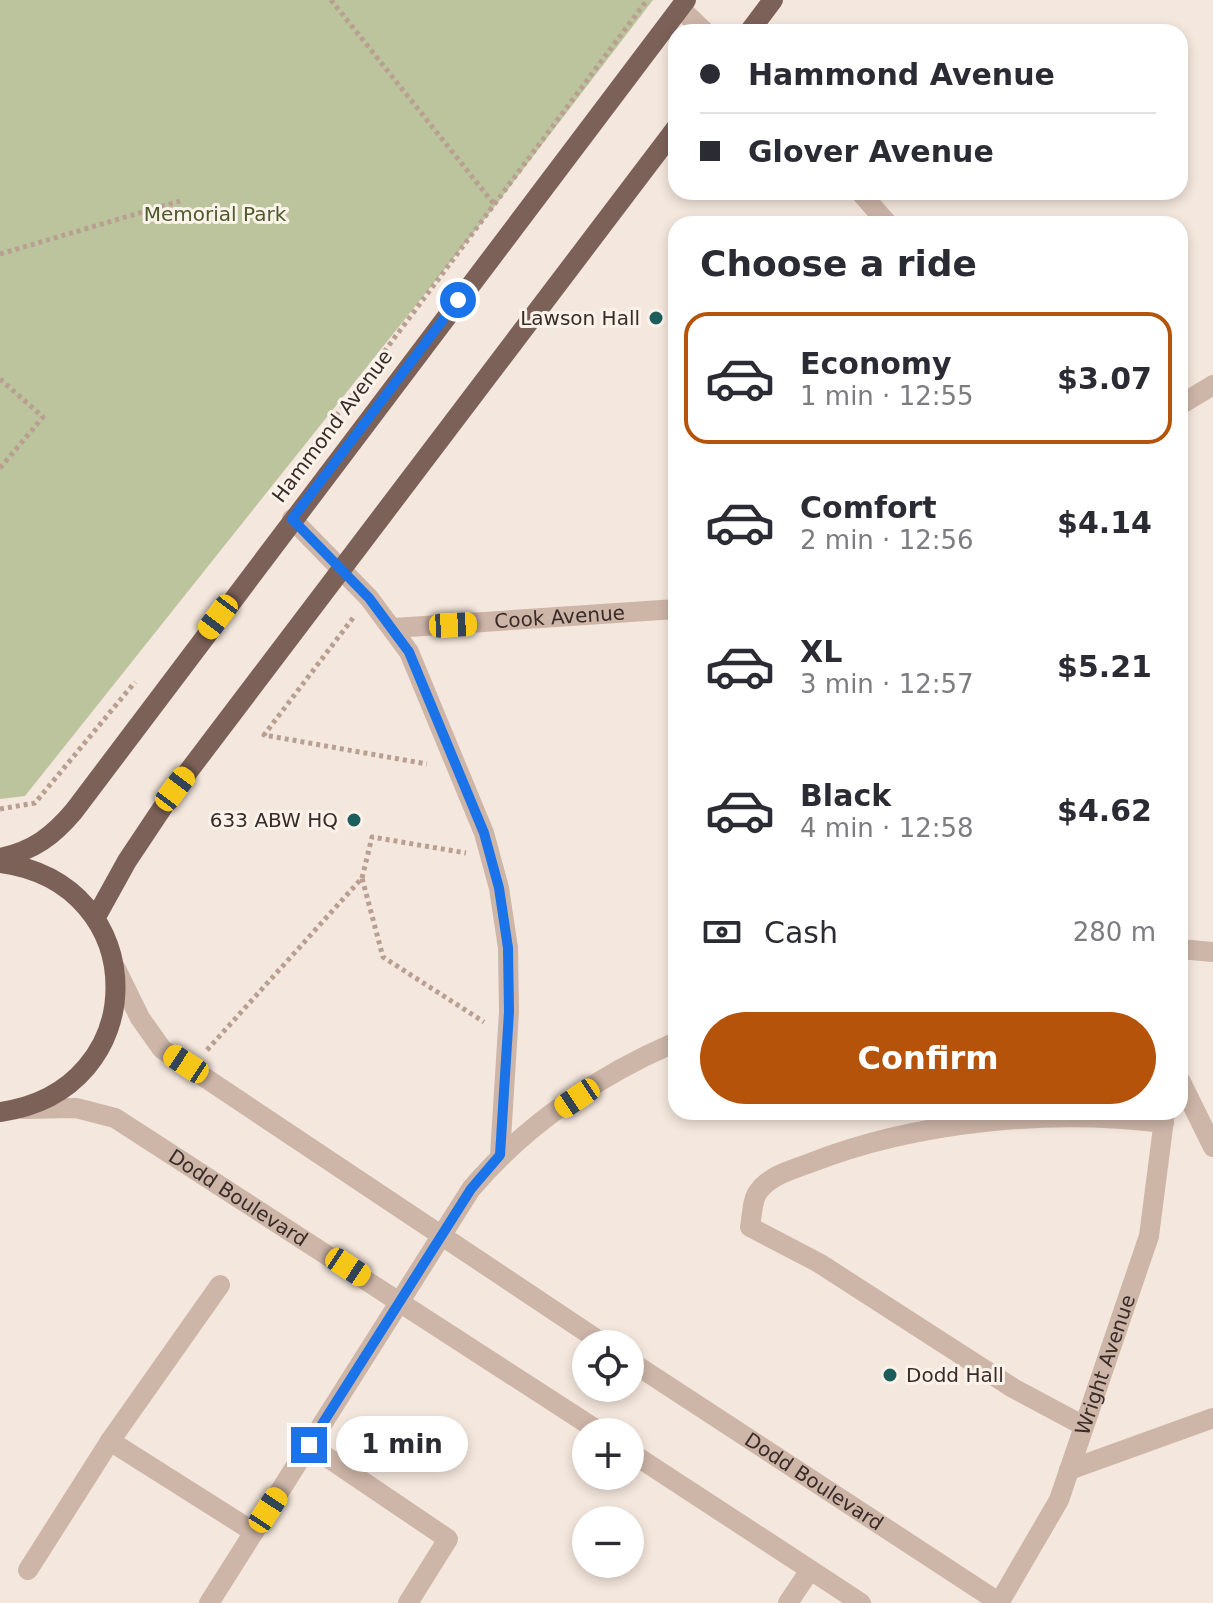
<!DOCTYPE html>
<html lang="en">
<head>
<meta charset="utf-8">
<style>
  body { margin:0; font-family:"DejaVu Sans",sans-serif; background:#f7f7f7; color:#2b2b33; height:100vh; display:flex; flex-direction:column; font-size:30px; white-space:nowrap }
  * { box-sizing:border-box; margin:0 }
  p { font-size:26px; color:#7c7c81 }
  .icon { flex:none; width:44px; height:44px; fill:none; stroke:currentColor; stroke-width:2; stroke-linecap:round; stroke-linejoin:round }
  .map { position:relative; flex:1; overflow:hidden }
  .drawer { position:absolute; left:668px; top:216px; width:520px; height:904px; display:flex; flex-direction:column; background:#fff; border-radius:24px; box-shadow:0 4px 12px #0003 }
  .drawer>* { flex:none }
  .guide { position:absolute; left:668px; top:24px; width:520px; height:176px; border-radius:24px; box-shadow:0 4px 12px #0003; display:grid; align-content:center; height:176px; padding:0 32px; background:#fff }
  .buttons { position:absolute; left:572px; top:1330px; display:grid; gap:16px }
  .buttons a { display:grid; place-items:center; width:72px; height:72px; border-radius:50%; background:#fff; box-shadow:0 4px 12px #0003; font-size:40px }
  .end { position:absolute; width:36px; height:36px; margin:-18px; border:10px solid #1a73e8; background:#fff; box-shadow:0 0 0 4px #fff }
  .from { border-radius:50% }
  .bubble { position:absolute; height:56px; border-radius:28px; background:#fff; box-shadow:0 4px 12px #0003; font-size:26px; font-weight:700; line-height:56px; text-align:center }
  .car { position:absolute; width:24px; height:48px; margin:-24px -12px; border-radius:10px; box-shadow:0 0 6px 2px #0007; background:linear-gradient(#f5c518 24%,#345 0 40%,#f5c518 0 76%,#345 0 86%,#f5c518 0) }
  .guide b { display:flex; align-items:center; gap:28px; height:76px; font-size:30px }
  .guide b+b { border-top:2px solid #e1e1e2 }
  .guide i { width:20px; height:20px; background:#2b2b33 }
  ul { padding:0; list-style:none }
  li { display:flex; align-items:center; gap:24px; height:132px; margin:0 16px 12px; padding:0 16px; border:4px solid transparent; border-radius:24px }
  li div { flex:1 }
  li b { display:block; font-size:30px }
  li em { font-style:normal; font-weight:700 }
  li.on { border-color:#b45309 }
  li>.icon { width:72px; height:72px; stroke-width:1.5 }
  h2 { padding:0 32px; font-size:36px; line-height:96px }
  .pay { display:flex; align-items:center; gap:20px; height:88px; padding:0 32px; font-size:30px }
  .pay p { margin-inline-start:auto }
  .button { display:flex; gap:16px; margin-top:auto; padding:16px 32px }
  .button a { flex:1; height:92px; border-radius:48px; background:#b45309; color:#fff; font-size:32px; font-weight:700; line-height:92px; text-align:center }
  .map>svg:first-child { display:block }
  .green { fill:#bbc49c }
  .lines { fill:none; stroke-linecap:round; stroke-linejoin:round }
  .path { stroke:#b99f92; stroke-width:5; stroke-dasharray:4 4; stroke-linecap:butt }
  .minor { stroke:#cdb5a8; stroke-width:20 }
  .major { stroke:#7c6159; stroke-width:20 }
  .route { stroke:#1a73e8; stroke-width:10 }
  .poi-dot { fill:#1b5e5c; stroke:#fbf2ea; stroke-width:3 }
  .labels { text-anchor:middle; stroke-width:6; stroke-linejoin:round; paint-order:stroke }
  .park-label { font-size:20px; fill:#4d5a2b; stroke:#fbf2ea }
  .poi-label { font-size:20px; fill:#3a2c29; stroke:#fbf2ea; text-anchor:end }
  .street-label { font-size:20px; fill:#3a2c29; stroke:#fbf2ea }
</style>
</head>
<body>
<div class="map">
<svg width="1213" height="1603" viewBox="0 0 1213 1603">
  <rect width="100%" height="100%" fill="#f4e7dd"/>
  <!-- green -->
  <path class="green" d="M 0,0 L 653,0 L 495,206 L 25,796 L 0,799 Z"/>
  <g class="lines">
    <!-- path -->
    <path class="path" d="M 331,0 L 494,204
      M 0,254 L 180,201
      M 0,379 L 43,417 L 0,468
      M 274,499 L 647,0
      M 353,618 L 264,735 L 427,764
      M 0,809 L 35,803 L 135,682
      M 362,878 L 372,837 L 466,853
      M 207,1050 L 362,878 L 383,957 L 484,1022"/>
    <!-- minor -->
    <g class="minor">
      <path d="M 680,8 L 705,32"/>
      <path d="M 860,192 L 888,224"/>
      <path d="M 1180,405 L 1213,385"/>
      <path d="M 292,519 L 369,598 L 409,652 L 484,833 L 499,888 L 508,948 L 509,1012 L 500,1155"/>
      <path id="s1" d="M 394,628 L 676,609"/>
      <path d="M 1180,949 L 1213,952"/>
      <path d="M 116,969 L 140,1018 L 162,1049 L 604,1344"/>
      <path d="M 1180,1080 L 1213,1147"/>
      <path id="s2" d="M 23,1109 L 76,1108 L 115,1118 L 600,1432"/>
      <path id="s3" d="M 630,1361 L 1000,1603"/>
      <path d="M 1084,1426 L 1013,1388 L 819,1263 L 750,1227 C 752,1217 752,1200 758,1192 C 770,1175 792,1170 810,1163 C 917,1121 1050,1109 1164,1123"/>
      <path d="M 110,1441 L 254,1532"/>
      <path d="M 309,1445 L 448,1539 L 408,1603"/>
      <path d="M 630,1452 L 861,1603"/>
      <path d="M 1069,1470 L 1213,1418"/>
      <path d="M 28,1570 L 110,1441 L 220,1285"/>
      <path d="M 209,1603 L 471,1189 C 525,1125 599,1075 676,1042"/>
      <path d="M 788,1603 L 810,1570"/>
      <path id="s4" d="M 999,1603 L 1059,1500 L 1149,1236 L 1165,1112"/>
    </g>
    <!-- major -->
    <path class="major" d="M 749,32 L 773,0
      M 0,858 C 33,851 53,836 74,811 L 686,0
      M 0,863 C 154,883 154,1091 0,1112
      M 96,917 L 127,861 L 175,789 L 676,128"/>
  </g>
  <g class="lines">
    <!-- route -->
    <path class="route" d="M 309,1445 L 471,1189 L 500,1155 L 509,1012 L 508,948 L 499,888 L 484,833 L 409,652 L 369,598 L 292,519 L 458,300"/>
  </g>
  <!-- markers -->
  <g class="poi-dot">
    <circle cx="656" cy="318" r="8"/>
    <circle cx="354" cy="820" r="8"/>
    <circle cx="890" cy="1375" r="8"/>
  </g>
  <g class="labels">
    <!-- park labels -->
    <g class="park-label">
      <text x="215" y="221">Memorial Park</text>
    </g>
    <!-- poi labels -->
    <g class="poi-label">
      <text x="640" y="325">Lawson Hall</text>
      <text x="338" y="827">633 ABW HQ</text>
      <text x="906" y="1382" text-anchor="start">Dodd Hall</text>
    </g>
    <!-- street labels -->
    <g class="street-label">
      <text transform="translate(332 426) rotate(-53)" y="7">Hammond Avenue</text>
      <text dy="7" stroke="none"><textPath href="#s1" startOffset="166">Cook Avenue</textPath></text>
      <text dy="7" stroke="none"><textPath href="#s2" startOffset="240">Dodd Boulevard</textPath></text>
      <text dy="7" stroke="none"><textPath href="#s4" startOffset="262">Wright Avenue</textPath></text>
      <text dy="7" stroke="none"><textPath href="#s3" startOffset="220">Dodd Boulevard</textPath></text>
    </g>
  </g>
</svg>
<div class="buttons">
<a><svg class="icon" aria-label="locate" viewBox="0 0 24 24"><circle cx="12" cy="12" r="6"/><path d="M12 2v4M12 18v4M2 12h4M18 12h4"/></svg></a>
<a>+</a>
<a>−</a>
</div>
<i class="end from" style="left:458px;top:300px"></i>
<i class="end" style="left:309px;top:1445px"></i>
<div class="bubble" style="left:336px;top:1416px;width:132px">1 min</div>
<i class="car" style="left:218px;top:617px;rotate:217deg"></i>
<i class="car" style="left:453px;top:625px;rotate:87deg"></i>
<i class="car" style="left:175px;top:789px;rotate:37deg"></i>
<i class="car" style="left:186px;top:1064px;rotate:303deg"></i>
<i class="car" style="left:577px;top:1098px;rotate:236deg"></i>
<i class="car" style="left:348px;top:1267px;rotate:123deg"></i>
<i class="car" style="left:268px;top:1510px;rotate:33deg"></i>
<div class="guide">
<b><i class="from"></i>Hammond Avenue</b>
<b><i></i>Glover Avenue</b>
</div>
<section class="drawer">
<h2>Choose a ride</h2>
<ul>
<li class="on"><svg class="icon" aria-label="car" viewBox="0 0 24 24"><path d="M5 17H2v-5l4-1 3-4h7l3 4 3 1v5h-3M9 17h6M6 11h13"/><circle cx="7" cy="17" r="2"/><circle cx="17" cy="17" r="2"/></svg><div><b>Economy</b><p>1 min · 12:55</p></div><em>$3.07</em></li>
<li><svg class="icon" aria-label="car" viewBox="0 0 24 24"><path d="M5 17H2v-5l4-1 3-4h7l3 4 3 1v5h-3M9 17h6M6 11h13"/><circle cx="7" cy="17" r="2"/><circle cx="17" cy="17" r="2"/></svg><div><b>Comfort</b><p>2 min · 12:56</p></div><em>$4.14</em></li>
<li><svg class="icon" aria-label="car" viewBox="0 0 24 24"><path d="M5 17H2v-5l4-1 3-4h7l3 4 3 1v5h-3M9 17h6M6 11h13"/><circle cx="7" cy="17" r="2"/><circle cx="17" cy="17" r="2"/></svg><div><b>XL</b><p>3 min · 12:57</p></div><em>$5.21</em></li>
<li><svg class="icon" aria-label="car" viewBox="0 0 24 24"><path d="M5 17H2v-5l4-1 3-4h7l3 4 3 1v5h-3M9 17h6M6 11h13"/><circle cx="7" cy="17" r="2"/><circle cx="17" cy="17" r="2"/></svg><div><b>Black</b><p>4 min · 12:58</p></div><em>$4.62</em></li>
</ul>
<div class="pay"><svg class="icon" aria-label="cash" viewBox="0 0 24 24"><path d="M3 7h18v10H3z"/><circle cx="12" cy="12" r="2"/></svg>Cash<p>280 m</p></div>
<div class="button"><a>Confirm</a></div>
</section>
</div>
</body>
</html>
